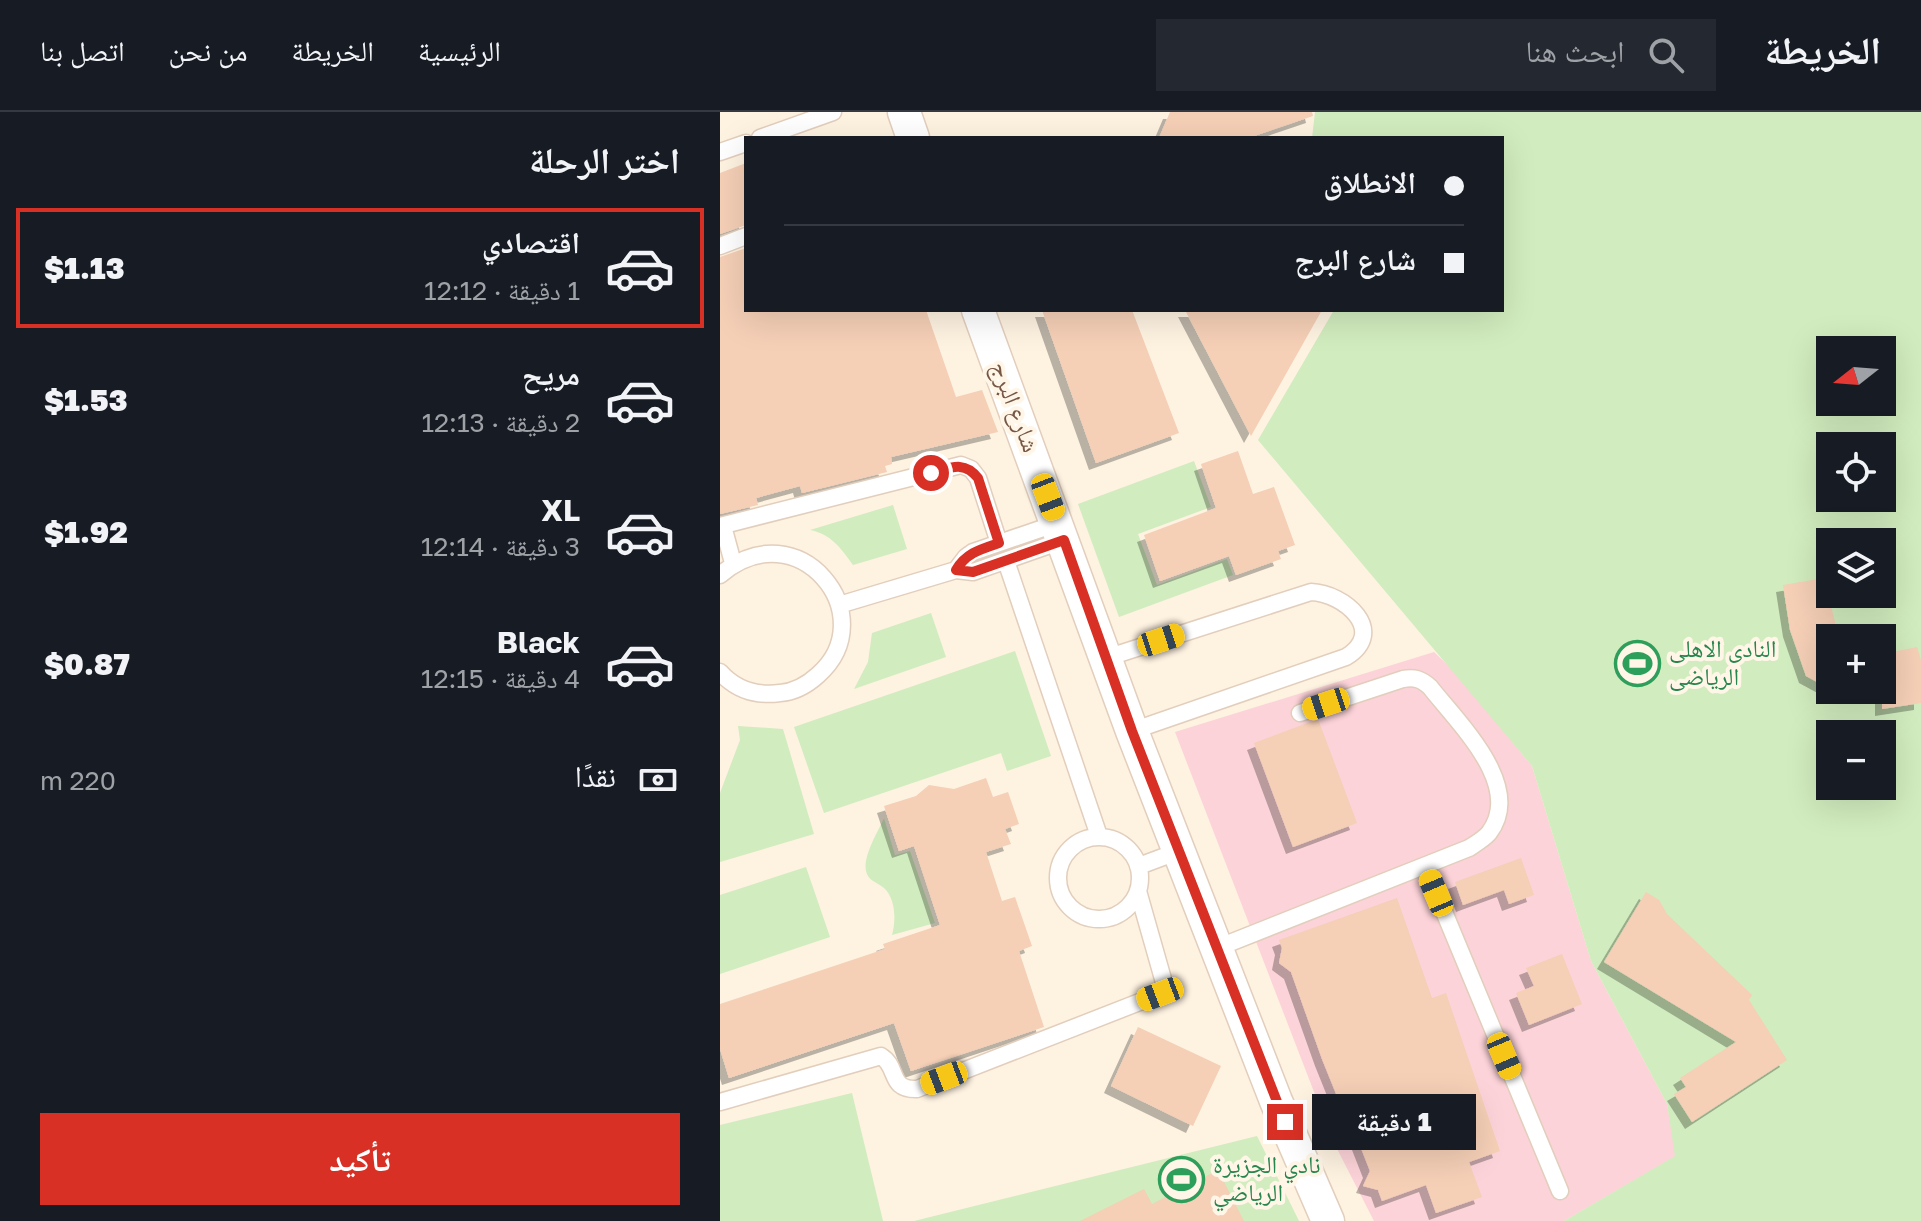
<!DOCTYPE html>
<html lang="ar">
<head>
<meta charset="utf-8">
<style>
  body { margin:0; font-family:"Golos Text","Noto Naskh Arabic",sans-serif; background:#242831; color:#f1f3f6; direction:rtl; height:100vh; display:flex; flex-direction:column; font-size:30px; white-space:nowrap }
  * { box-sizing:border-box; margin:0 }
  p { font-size:26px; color:#9ea1a6 }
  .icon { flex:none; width:44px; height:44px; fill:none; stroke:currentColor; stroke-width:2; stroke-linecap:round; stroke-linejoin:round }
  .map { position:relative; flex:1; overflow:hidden; direction:ltr }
  .panel { display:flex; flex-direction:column; background:#171b24; width:720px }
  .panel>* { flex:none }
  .banner { position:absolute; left:24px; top:24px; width:760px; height:176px; border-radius:0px; box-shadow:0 8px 32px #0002; direction:rtl; display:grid; align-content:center; height:176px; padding:0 40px; background:#171b24 }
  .needle { width:52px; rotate:253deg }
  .controls { position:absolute; left:1096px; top:224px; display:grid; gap:16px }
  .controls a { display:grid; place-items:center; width:80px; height:80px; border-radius:0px; background:#171b24; box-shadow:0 8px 32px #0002; font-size:40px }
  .end { position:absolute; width:36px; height:36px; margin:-18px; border:10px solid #d93025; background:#fff; box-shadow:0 0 0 4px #fff }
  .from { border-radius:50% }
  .bubble { position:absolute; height:56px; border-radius:0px; background:#171b24; box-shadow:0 8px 32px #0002; font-size:26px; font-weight:800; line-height:56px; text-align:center; direction:rtl }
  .car { position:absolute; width:24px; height:48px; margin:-24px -12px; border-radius:10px; box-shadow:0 0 6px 2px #0007; background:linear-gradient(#f5c518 24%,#345 0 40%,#f5c518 0 76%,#345 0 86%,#f5c518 0) }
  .banner b { display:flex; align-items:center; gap:28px; height:76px; font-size:30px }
  .banner b+b { border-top:2px solid #363941 }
  .banner i { width:20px; height:20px; background:#f1f3f6 }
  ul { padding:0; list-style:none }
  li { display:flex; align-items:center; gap:24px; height:120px; margin:0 16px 12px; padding:0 24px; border:4px solid transparent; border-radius:0px }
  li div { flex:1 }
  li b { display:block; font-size:30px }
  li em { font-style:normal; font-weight:800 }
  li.selected { border-color:#d93025 }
  li>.icon { width:72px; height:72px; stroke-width:1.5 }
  h2 { padding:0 40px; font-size:36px; line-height:96px }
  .pay { display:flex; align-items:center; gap:20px; height:88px; padding:0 40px; font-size:30px }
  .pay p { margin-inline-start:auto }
  .cta { display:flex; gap:16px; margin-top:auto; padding:16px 40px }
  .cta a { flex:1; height:92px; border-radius:0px; background:#d93025; color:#fff; font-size:32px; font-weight:800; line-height:92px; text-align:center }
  header { display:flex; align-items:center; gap:48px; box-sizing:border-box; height:112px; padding:0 40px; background:#171b24; border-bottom:2px solid #363941 }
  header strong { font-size:38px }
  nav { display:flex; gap:44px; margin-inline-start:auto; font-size:28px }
  .search { width:560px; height:72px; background:#242831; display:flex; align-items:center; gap:20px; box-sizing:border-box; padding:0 28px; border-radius:0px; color:#9ea1a6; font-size:30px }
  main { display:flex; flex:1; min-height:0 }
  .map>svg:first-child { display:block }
  .medical { fill:#fcd3d8 }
  .green { fill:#d1ecbe; fill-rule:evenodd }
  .building { fill:#f5cfb6; filter:url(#shadow) }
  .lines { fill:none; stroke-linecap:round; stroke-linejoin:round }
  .lane-casing { stroke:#e2cebc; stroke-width:19 }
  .street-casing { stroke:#e2cebc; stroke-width:35 }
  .lane { stroke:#fff; stroke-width:16 }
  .street { stroke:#fff; stroke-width:32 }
  .route { stroke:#d93025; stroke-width:10 }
  .labels { text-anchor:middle; stroke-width:8; stroke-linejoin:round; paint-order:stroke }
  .street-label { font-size:24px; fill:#765746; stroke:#fff6e8 }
  .leisure-label { font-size:24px; fill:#27864d; stroke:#fff6e8; text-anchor:start }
</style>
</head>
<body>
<header>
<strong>الخريطة</strong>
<div class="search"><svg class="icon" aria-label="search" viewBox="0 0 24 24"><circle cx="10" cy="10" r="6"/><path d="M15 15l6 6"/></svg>ابحث هنا</div>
<nav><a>الرئيسية</a><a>الخريطة</a><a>من نحن</a><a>اتصل بنا</a></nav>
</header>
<main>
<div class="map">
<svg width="1201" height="1109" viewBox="0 0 1201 1109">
  <defs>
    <filter id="shadow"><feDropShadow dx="-7" dy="7" stdDeviation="0" flood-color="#0004"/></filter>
  </defs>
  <rect width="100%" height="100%" fill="#fef2e1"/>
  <!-- medical -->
  <path class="medical" d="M 714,540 L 736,561 L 812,654 L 871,849 L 947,992 L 956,1044 L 844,1109 L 654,1109 L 613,1029 L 455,620 Z"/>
  <!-- green -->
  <path class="green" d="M 595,0 L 1201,0 L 1201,1109 L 844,1109 L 955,1044 L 947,992 L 871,849 L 812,654 L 538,328 L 614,198 L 782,198 L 782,26 L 592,26 ZM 1110,238 L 1162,238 L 1162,290 L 1110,290 ZM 1110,334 L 1162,334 L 1162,386 L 1110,386 ZM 1110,430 L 1162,430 L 1162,482 L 1110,482 ZM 1110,526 L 1162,526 L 1162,578 L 1110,578 ZM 1110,622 L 1162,622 L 1162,674 L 1110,674 Z
    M 474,349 L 491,395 L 418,422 L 437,473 L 507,447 L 513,463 L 399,505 L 358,392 Z
    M 173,393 L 187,437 L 133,453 C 121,436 111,422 90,418 Z
    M 211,501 L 226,545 L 134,577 L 148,550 L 152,521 Z
    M 295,539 L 331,644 L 287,659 L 281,641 L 104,701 L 74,615 Z
    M 18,614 L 63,617 L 94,722 L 0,750 L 0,681 L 20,628 Z
    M 164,706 L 175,743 L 190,739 L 215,811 L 172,823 C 176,809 176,787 164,776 C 157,770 148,769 146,759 C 143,743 158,720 164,706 Z
    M 86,755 L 110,825 L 0,862 L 0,783 Z
    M 132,981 L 163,1109 L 0,1109 L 0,1013 Z
    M 537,1024 L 579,1109 L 194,1109 Z"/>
  <!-- building -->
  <path class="building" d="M 450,0 L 592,0 L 593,4 L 528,26 L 439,26 Z
    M 26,51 L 26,113 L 0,122 L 0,61 Z
    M 26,136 L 26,198 L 206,198 L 236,285 L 262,278 L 278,320 L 171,345 L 172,352 L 165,354 L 167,360 L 82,381 L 80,374 L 36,386 L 38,393 L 0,402 L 0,145 Z
    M 322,198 L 412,198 L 459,321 L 376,351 Z
    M 465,198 L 602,198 L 531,324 Z
    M 518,339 L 533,382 L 554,375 L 575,433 L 558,439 L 561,447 L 516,463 L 509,444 L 440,469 L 424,423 L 496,396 L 481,352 Z
    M 1104,466 L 1119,526 L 1110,526 L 1110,577 L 1086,564 L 1070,518 L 1063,473 Z
    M 1197,535 L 1201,548 L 1201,591 L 1162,597 L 1162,542 Z
    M 598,607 L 637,711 L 573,735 L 534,631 Z
    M 266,666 L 273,685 L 288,680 L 299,712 L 285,717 L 291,732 L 266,740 L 282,789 L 295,785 L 312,834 L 299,839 L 324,915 L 191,959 L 174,911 L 9,966 L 0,937 L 0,892 L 165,837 L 163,832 L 220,813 L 194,734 L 179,739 L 164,694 L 196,684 L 209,673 L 234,677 Z
    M 801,746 L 814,783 L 789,792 L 784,778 L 743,793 L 735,770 Z
    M 926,780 L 939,788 L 947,802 L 1032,883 L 1029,888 L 1067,948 L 972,1010 L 954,982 L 966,975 L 960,966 L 1016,930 L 884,850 Z
    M 677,786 L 712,886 L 726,881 L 780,1039 L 749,1050 L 762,1085 L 716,1101 L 706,1073 L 662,1089 L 658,1078 L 643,1074 L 650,1059 L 626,998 L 623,999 L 602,947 L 571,860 L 559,851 L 562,836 L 559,828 Z
    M 842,842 L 862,892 L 809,913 L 796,881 L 814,874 L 806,856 Z
    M 418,915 L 501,954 L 473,1014 L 391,974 Z
    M 498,1058 L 524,1109 L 360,1109 L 424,1077 L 432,1092 Z"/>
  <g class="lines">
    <defs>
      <path id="lane" d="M 40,26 L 113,0
        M 0,40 L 26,31
        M 0,134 L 26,124
        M 0,414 L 241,353 L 251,357 L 258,366 L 279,431
        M 3,414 L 13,451
        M 286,449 L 379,724
        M 236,458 L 246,445 L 253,440 L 338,411
        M 0,463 C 78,396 165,504 98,563 C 87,573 75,580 60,581 C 37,584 16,578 0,560
        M 119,493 L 236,458 L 253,460 L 344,428
        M 386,546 L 591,480 C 624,481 668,519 626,545 L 412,619
        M338 766a41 41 0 1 1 82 0a41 41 0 1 1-82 0Z
        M 419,754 L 459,739
        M 705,754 L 840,1079
        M 497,836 L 749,736 C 755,732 764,727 769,721 C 805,674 738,611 710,575 C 701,567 695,565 683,567 L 580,601
        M 0,990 L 161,944 C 179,955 168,978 197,977 L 440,882 L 445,874 L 418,779"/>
      <path id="street" d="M 184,0 L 193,26
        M 258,198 L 412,619 L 556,989 L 608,1109"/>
    </defs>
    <!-- lane casing -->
    <use href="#lane" class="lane-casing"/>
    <!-- street casing -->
    <use href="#street" class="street-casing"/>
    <!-- lane -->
    <use href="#lane" class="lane"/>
    <!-- street -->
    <use href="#street" class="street"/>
  </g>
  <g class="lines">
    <!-- route -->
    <path class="route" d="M 211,361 C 230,356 244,348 258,366 L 279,431 C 261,437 246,441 236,458 L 253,460 L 344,428 L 412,619 L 565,1010"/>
  </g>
  <!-- icons -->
  <defs>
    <symbol id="stadium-ring" viewBox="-11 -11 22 22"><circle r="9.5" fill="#fff6e8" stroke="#2e9e5b" stroke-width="1.5"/><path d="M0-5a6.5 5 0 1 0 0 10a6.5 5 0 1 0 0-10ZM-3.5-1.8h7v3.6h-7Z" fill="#2e9e5b"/></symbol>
  </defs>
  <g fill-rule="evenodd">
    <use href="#stadium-ring" x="892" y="526" width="51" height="51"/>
    <use href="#stadium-ring" x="436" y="1042" width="51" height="51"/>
  </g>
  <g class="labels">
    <!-- street labels -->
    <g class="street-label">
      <text transform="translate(295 295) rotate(69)" y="8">شارع البرج</text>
    </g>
    <!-- leisure labels -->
    <g class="leisure-label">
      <text x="949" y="545">النادى الاهلى<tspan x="949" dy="28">الرياضى</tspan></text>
      <text x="493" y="1061">نادي الجزيرة<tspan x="493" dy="28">الرياضي</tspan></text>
    </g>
  </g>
</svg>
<div class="controls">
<a><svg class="needle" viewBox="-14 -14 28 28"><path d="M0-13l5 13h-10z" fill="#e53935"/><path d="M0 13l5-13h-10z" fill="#9ea1a6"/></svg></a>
<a><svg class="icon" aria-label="locate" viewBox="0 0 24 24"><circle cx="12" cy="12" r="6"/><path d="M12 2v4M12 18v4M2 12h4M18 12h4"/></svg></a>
<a><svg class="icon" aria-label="layers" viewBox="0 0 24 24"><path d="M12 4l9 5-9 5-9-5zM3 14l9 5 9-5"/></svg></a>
<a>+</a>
<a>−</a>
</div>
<i class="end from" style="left:211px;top:361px"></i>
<i class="end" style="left:565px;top:1010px"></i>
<div class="bubble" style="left:592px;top:982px;width:164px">1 دقيقة</div>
<i class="car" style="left:328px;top:385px;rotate:159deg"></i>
<i class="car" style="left:441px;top:528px;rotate:72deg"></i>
<i class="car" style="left:606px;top:592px;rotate:252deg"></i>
<i class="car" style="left:716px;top:781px;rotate:337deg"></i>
<i class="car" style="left:440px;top:882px;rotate:249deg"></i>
<i class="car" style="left:784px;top:944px;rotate:157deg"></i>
<i class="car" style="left:224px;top:966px;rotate:249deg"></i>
<div class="banner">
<b><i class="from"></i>الانطلاق</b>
<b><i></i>شارع البرج</b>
</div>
</div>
<section class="panel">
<h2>اختر الرحلة</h2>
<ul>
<li class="selected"><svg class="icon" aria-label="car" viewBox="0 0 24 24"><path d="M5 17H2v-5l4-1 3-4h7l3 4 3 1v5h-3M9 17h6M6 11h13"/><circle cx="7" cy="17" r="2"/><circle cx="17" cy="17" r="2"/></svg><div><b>اقتصادي</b><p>1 دقيقة · 12:12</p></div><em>$1.13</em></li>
<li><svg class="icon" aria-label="car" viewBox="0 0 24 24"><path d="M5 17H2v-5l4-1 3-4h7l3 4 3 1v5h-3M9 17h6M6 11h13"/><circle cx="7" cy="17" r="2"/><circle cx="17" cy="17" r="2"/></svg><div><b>مريح</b><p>2 دقيقة · 12:13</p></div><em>$1.53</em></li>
<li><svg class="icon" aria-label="car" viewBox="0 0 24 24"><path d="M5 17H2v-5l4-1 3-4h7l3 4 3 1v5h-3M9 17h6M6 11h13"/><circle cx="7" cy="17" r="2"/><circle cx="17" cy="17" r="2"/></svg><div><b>XL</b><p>3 دقيقة · 12:14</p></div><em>$1.92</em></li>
<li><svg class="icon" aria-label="car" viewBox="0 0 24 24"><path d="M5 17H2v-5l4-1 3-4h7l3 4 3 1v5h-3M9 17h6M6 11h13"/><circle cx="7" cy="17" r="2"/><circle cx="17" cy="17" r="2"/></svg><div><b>Black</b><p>4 دقيقة · 12:15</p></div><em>$0.87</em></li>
</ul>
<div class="pay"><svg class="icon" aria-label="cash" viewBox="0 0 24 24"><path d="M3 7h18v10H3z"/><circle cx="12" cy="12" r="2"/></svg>نقدًا<p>220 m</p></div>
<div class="cta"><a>تأكيد</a></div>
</section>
</main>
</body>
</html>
